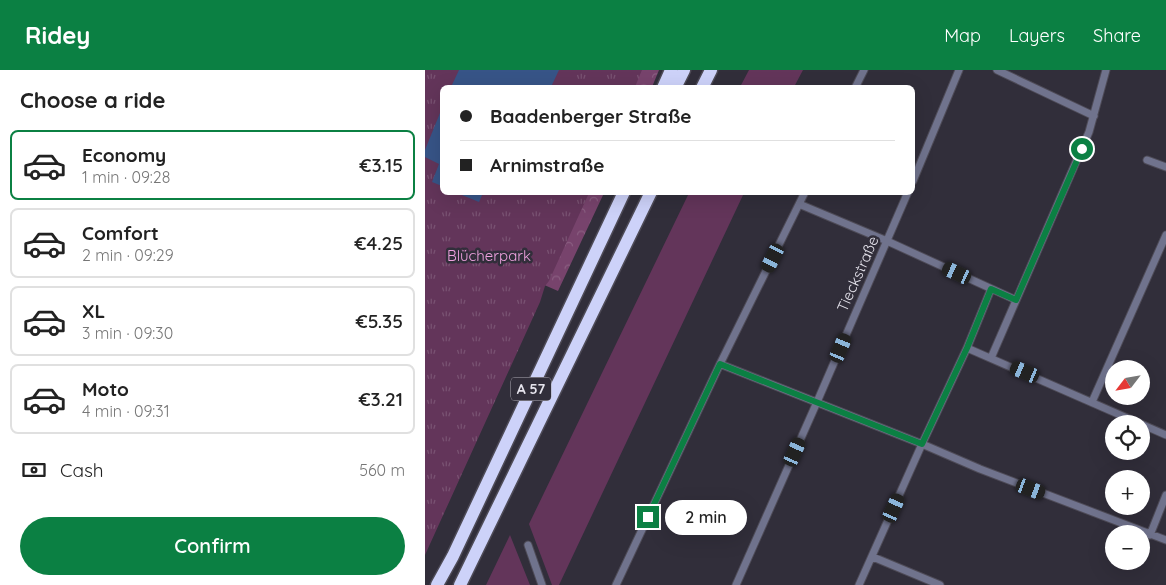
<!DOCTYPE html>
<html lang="en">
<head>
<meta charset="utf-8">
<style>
  body { margin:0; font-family:Quicksand,sans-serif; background:#f2f2f2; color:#222; height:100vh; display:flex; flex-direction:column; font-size:19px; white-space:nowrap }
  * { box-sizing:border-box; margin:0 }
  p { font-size:16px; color:#767676 }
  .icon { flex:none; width:28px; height:28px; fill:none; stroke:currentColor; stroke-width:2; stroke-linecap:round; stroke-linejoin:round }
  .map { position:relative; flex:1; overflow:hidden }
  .side { display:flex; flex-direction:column; background:#fff; width:425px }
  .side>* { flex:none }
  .guide { position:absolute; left:15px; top:15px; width:475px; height:110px; border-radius:8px; box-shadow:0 5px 20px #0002; display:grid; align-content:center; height:110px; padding:0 20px; background:#fff }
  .needle { width:32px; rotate:239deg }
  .controls { position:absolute; left:680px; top:290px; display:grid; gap:10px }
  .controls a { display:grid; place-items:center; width:45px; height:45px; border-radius:50%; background:#fff; box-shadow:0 5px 20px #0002; font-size:25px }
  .end { position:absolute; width:22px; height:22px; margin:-11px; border:6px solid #0b8043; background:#fff; box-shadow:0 0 0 2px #fff }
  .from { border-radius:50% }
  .bubble { position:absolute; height:35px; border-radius:18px; background:#fff; box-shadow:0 5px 20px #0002; font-size:16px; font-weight:600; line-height:35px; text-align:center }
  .car { position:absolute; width:15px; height:30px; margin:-15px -8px; border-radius:6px; box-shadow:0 0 4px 1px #0007; background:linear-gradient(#222 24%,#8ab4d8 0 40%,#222 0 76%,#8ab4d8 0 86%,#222 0) }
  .guide b { display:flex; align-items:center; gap:18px; height:48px; font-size:19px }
  .guide b+b { border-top:1px solid #e0e0e0 }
  .guide i { width:12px; height:12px; background:#222 }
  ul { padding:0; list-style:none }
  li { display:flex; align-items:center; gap:15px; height:70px; margin:0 10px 8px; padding:0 10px; border:2px solid #e0e0e0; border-radius:8px }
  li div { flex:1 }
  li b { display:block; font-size:19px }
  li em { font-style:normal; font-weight:600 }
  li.current { border-color:#0b8043 }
  li>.icon { width:45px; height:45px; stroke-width:1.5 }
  h2 { padding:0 20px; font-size:22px; line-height:60px }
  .pay { display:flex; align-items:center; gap:12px; height:55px; padding:0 20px; font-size:19px }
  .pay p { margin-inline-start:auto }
  .button { display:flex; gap:10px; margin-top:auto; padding:10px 20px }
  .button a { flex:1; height:58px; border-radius:30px; background:#0b8043; color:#fff; font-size:20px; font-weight:600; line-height:58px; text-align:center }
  header { display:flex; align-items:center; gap:30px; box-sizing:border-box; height:70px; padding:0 25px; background:#0b8043; color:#fff }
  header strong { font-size:24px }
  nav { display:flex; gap:28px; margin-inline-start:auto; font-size:18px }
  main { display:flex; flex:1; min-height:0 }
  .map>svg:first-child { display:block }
  .green { fill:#63355a }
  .forest { fill:url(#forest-crowns) }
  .park { fill:url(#park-tufts) }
  .water { fill:#375487 }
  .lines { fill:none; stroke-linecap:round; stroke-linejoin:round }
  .minor-casing { stroke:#4e4b57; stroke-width:9 }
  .motorway-casing { stroke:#4e4b57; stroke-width:15 }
  .minor { stroke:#70738d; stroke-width:7 }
  .motorway { stroke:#cdd2f9; stroke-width:12 }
  .route { stroke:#0b8043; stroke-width:6 }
  .labels { text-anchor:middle; stroke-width:5; stroke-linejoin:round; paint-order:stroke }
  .shield { fill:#312e3a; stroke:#b0adb7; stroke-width:1 }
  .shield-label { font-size:14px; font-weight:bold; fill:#e6e4ed }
  .park-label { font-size:15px; fill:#f0a2e0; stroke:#312e3a }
  .street-label { font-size:15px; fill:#e6e4ed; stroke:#312e3a }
</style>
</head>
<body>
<header>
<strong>Ridey</strong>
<nav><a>Map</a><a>Layers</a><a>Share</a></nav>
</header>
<main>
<section class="side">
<h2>Choose a ride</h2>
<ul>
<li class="current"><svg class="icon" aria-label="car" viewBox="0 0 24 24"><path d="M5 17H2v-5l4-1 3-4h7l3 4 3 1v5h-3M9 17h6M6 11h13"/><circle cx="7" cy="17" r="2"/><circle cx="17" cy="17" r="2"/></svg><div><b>Economy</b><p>1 min · 09:28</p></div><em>€3.15</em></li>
<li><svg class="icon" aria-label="car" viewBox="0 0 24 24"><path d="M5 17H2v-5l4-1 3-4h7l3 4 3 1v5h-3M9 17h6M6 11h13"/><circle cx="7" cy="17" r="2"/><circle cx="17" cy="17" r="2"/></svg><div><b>Comfort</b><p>2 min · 09:29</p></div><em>€4.25</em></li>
<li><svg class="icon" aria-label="car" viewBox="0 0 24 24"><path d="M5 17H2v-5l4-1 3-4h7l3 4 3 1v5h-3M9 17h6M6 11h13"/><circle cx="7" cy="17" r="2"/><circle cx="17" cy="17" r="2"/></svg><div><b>XL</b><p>3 min · 09:30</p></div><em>€5.35</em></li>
<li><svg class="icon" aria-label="car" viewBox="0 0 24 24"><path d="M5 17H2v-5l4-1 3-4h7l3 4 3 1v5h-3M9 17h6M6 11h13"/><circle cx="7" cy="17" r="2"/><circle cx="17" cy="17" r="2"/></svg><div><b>Moto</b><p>4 min · 09:31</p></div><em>€3.21</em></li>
</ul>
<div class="pay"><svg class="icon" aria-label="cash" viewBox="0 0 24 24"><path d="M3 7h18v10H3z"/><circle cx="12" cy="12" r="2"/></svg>Cash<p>560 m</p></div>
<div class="button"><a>Confirm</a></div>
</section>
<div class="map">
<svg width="741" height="515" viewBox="0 0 741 515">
  <defs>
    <pattern id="forest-crowns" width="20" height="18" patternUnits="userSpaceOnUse" patternTransform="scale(1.25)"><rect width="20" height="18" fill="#77436c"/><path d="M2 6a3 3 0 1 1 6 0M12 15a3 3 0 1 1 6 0" fill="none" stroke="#8a5e81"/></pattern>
    <pattern id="park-tufts" width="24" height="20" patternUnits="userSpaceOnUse" patternTransform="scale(1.25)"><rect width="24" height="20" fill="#63355a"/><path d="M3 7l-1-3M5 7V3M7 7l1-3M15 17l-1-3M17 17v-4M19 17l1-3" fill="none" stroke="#795272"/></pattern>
  </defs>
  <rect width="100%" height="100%" fill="#312e3a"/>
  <!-- green -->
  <path class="green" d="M 324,0 L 378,0 L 369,17 L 315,17 Z
    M 264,123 L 319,123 L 134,515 L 127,515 L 104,454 Z
    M 85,465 L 105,515 L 61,515 Z"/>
  <!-- forest -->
  <path class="forest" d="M 206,0 L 234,0 L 227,17 L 198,18 Z
    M 150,123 L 179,123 L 133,221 L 108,210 Z"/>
  <!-- park -->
  <path class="park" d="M 0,0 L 217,0 L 210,17 L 18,18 L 18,122 L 164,123 L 124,211 L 120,216 L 115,232 L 0,485 Z"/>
  <!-- water -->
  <path class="water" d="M 34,0 L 134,0 L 126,17 L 26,17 Z
    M 17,38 L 18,116 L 17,116 L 7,112 L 14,94 L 0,87 L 0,80 Z
    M 32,123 L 58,123 L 54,132 Z"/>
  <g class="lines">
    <defs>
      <path id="minor" d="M 572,0 L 669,46
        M 430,18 L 439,0
        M 722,90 L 741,97
        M 488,111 L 534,0
        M 374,134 L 462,171 L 591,230
        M 542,278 L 741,365
        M 566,288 L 664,62 L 681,0
        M 295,294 L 497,374 L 555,399 L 741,470
        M 667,332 L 741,165
        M 725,465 L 741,425
        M 103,475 L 117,515
        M 448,487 L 515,515
        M 191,515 L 295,294 L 380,122
        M 311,515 L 392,332 L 483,122
        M 434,515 L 497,374 L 542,278 L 566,219"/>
      <path id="motorway" d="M 238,18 L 246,0
        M 250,18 L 259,0
        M 277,18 L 286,0
        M 12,515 L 28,486 L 199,122
        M 35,515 L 226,122"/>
    </defs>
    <!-- minor casing -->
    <use href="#minor" class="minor-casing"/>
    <!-- motorway casing -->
    <use href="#motorway" class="motorway-casing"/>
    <!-- minor -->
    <use href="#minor" class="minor"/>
    <!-- motorway -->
    <use href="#motorway" class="motorway"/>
  </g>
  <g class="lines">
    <!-- route -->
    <path class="route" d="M 223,447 L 295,294 L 497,374 L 542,278 L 566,219 L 591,230 L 657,79"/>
  </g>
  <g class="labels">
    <!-- shield labels -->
    <rect class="shield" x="86" y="307.5" width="40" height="23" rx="4"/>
    <g class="shield-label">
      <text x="106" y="324">A 57</text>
    </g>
    <!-- park labels -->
    <g class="park-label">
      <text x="64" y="191">Blücherpark</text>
    </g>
    <!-- street labels -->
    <g class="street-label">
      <text transform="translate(433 204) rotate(-66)" y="5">Tieckstraße</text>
    </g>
  </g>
</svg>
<div class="controls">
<a><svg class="needle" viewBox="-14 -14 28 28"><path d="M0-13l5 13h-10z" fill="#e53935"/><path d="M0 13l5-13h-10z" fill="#767676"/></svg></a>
<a><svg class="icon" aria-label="locate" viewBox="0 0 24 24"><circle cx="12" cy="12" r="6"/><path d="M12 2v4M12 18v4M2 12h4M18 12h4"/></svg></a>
<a>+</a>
<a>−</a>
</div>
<i class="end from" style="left:657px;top:79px"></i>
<i class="end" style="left:223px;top:447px"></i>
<div class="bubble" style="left:240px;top:430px;width:82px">2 min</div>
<i class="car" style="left:348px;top:188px;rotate:206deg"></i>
<i class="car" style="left:532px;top:203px;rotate:295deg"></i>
<i class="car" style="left:416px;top:278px;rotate:23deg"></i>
<i class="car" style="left:600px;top:302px;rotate:293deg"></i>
<i class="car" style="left:370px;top:382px;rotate:24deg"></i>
<i class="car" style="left:606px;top:419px;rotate:111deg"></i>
<i class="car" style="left:469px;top:438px;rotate:24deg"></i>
<div class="guide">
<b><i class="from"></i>Baadenberger Straße</b>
<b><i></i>Arnimstraße</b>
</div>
</div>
</main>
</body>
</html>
